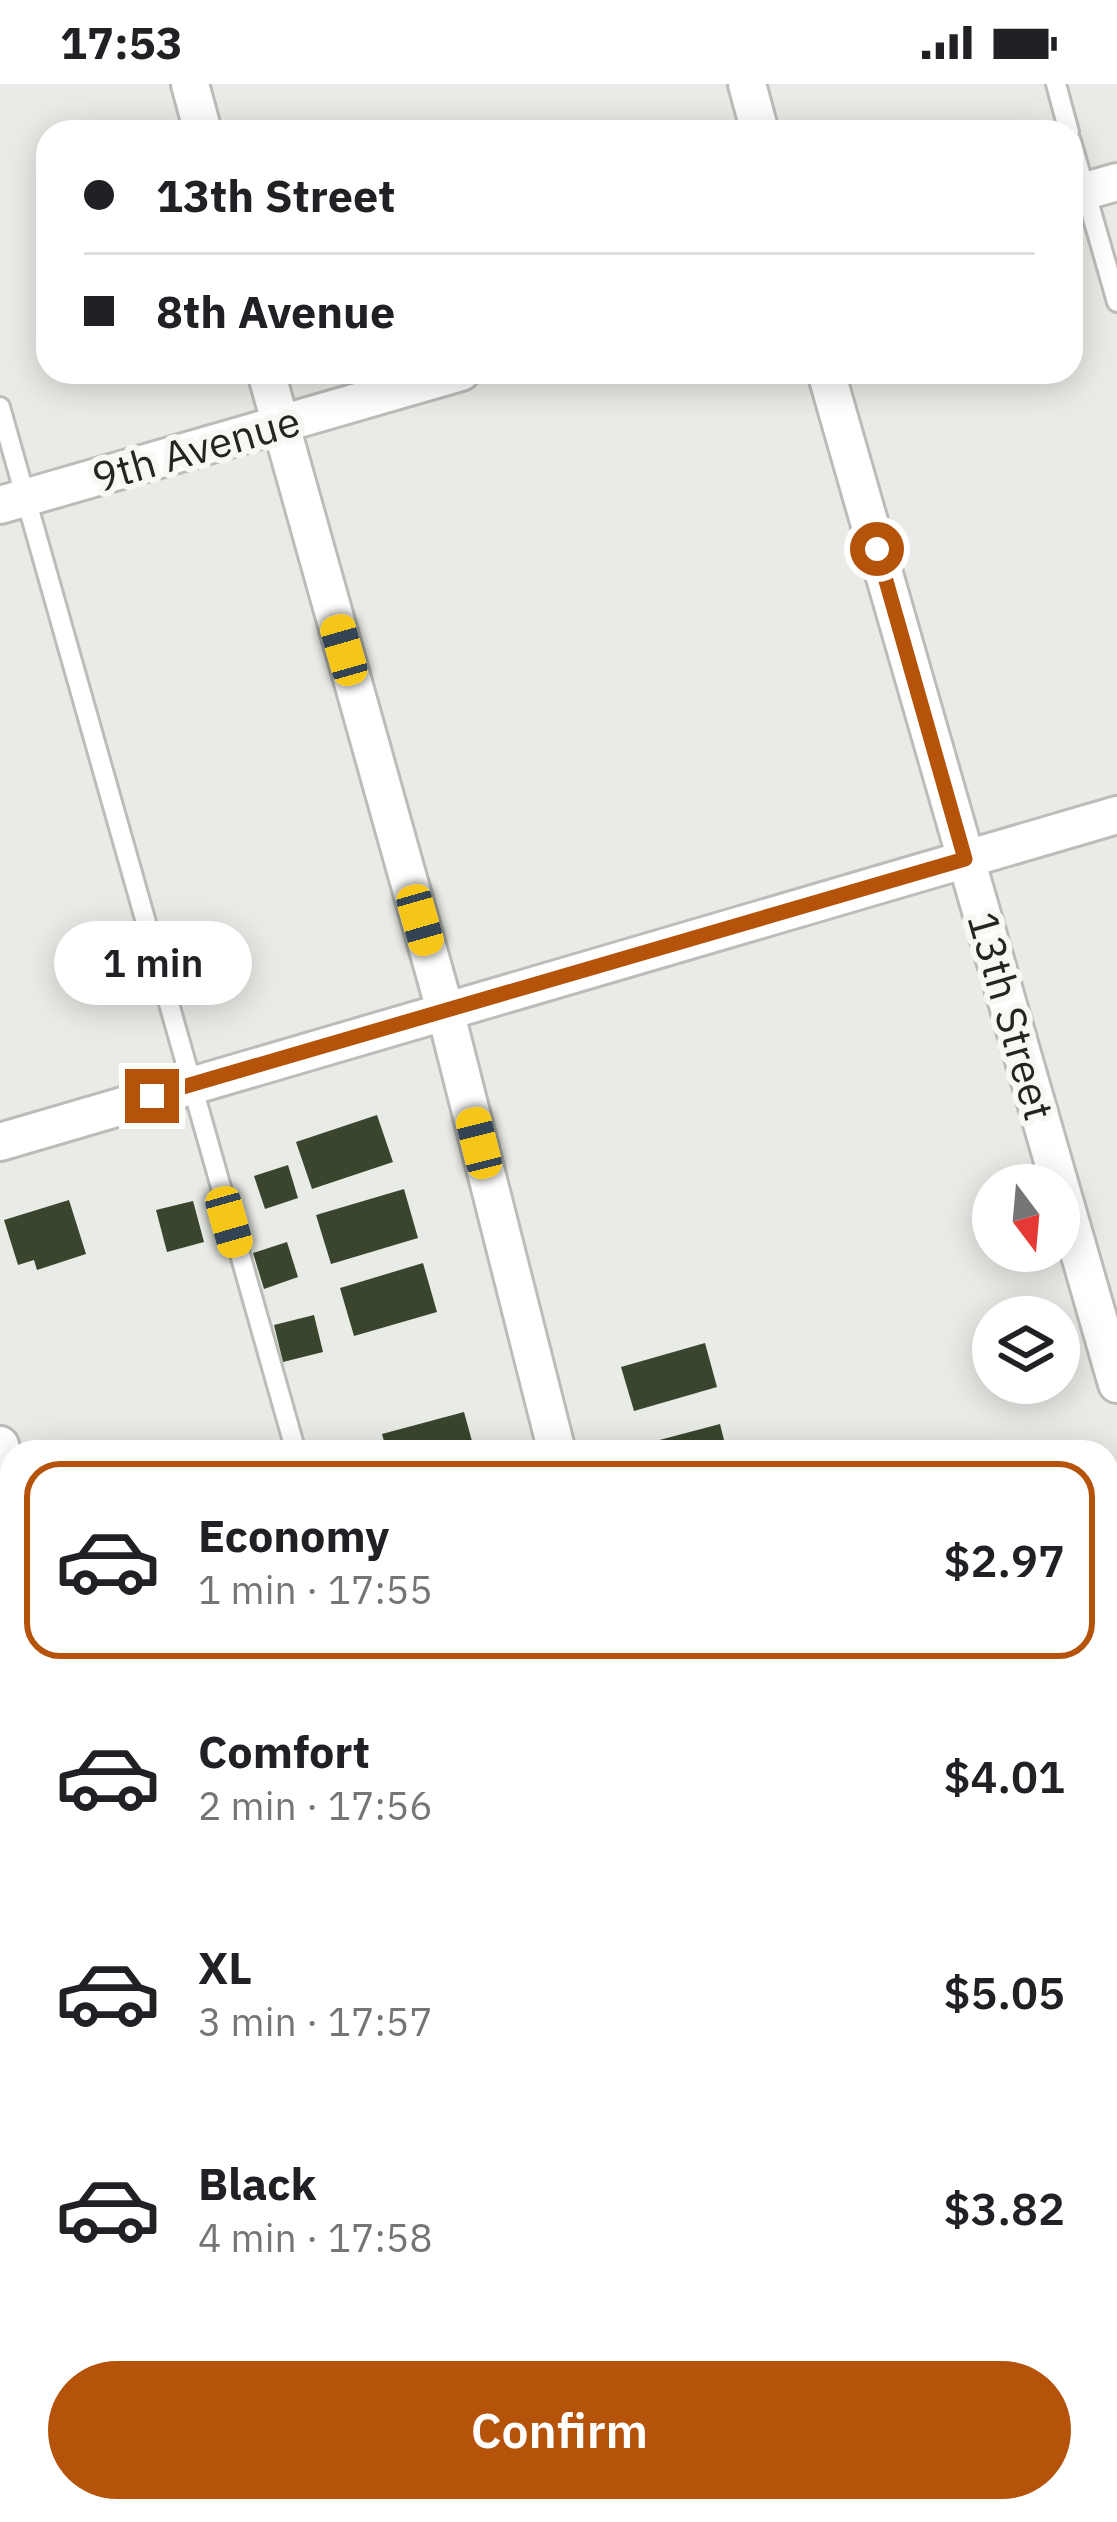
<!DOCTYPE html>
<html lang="en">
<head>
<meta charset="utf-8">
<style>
  body { margin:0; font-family:"IBM Plex Sans",sans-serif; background:#f2f2f2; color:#202124; height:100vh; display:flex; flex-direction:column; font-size:45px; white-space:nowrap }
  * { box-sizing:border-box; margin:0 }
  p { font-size:39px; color:#757577 }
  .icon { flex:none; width:66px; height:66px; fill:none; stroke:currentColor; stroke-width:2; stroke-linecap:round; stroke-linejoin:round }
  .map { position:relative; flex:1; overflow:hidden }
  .drawer { position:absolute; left:0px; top:1356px; width:1119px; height:1083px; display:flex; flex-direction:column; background:#fff; border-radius:36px 36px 0 0; box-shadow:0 6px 30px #0003 }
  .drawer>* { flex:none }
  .banner { position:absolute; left:36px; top:36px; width:1047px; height:264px; border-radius:36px; box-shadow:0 6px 30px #0003; display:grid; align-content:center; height:264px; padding:0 48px; background:#fff }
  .needle { width:78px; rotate:164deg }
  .buttons { position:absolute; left:972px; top:1080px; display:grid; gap:24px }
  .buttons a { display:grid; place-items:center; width:108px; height:108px; border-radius:50%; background:#fff; box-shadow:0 6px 30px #0003; font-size:60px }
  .end { position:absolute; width:54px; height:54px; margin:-27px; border:15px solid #b45309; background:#fff; box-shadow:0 0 0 6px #fff }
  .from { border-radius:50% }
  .bubble { position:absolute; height:84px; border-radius:42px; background:#fff; box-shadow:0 6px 30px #0003; font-size:39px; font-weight:600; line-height:84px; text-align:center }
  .car { position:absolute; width:36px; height:72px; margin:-36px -18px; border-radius:15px; box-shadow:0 0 9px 3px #0007; background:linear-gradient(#f5c518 24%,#345 0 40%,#f5c518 0 76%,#345 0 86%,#f5c518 0) }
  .banner b { display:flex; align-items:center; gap:42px; height:114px; font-size:45px }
  .banner b+b { border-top:3px solid #e0e0e0 }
  .banner i { width:30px; height:30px; background:#202124 }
  ul { padding:21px 0 0; list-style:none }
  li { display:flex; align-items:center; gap:36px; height:198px; margin:0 24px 18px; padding:0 24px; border:6px solid transparent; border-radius:36px }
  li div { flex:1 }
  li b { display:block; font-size:45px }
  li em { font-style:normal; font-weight:600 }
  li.current { border-color:#b45309 }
  li>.icon { width:108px; height:108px; stroke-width:1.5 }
  .action { display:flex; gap:24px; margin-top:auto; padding:24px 48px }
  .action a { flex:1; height:138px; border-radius:72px; background:#b45309; color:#fff; font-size:48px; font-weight:600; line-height:138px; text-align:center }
  .status { display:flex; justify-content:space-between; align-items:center; height:84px; padding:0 60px; background:#fff; direction:ltr }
  .status svg { height:33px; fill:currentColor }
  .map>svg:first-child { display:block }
  .green { fill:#b8c3af }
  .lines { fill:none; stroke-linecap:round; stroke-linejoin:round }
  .stream { stroke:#8f9e82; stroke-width:10 }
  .building { fill:#39452d }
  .lane-casing { stroke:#bbbeb8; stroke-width:24 }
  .street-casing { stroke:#bbbeb8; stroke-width:42 }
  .path { stroke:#939591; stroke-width:6; stroke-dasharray:9 9; stroke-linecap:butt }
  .lane { stroke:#fff; stroke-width:18 }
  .street { stroke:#fff; stroke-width:36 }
  .route { stroke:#b45309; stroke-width:15 }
  .labels { text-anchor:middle; stroke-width:12; stroke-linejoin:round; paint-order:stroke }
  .street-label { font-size:42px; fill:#242523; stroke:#f6f9f3 }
</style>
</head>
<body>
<div class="status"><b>17:53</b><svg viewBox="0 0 49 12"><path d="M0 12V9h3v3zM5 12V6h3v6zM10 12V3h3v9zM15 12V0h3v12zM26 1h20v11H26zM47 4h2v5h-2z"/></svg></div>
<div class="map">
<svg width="1117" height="2438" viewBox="0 0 1117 2438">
  <rect width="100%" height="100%" fill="#e9ece6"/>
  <!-- green -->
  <path class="green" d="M 12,1782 L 12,2403 L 0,2407 L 0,1786 Z"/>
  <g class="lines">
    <!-- stream -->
    <path class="stream" d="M 1107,1795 L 1117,1792
      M 0,2106 L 12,2103"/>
  </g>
  <!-- building -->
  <path class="building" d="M 377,1031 L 393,1078 L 312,1105 L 296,1058 Z
    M 288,1081 L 298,1114 L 265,1125 L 254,1092 Z
    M 404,1105 L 418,1154 L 331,1180 L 316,1131 Z
    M 69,1116 L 86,1170 L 37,1186 L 34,1176 L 18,1181 L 4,1136 Z
    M 193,1117 L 204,1158 L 167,1168 L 156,1126 Z
    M 287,1158 L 298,1193 L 264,1205 L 253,1169 Z
    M 423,1179 L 437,1228 L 354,1252 L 340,1204 Z
    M 314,1231 L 323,1268 L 283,1278 L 274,1241 Z
    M 705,1259 L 717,1303 L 634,1327 L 621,1283 Z
    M 464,1328 L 475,1368 L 387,1368 L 382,1350 Z
    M 720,1340 L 727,1368 L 634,1368 L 633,1363 Z
    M 0,1631 L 10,1659 L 0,1662 Z
    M 1117,2218 L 1117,2263 L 1107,2266 L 1107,2220 Z
    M 1117,2365 L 1117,2397 L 1107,2400 L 1107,2368 Z
    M 959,2427 L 1026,2427 L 1029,2438 L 962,2438 Z"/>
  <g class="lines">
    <defs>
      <path id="lane" d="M 1056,0 L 1069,48
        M 1071,57 L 1117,218
        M 0,323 L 296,1368"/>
      <path id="street" d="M 190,0 L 203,48
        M 747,0 L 760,48
        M 1071,111 L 1117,98
        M 266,288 L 445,926 L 557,1368
        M 826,288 L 1117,1300
        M 0,421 L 461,288
        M 0,1058 L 1117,731
        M 0,1361 L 12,1402
        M 1107,1422 L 1117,1419
        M 0,1742 L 12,1738
        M 1107,2125 L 1117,2122
        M 303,2427 L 306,2438
        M 871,2427 L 874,2438
        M 0,2436 L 30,2427"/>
    </defs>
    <!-- lane casing -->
    <use href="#lane" class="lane-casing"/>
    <!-- street casing -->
    <use href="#street" class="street-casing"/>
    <!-- path -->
    <path class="path" d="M 0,1807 L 12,1804
      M 0,2153 L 12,2149"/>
    <!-- lane -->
    <use href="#lane" class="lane"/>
    <!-- street -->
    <use href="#street" class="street"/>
  </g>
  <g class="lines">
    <!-- route -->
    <path class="route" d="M 152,1012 L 965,775 L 877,465"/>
  </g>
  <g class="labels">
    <!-- street labels -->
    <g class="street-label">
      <text transform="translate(196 365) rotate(-16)" y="15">9th Avenue</text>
      <text transform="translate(1011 932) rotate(74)" y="15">13th Street</text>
    </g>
  </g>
</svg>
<div class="buttons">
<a><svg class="needle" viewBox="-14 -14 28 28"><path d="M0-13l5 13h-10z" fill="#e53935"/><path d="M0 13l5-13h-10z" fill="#757577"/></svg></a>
<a><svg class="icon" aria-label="layers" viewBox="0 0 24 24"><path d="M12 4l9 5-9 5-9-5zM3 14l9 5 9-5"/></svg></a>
</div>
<i class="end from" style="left:877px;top:465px"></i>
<i class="end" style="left:152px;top:1012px"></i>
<div class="bubble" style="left:54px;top:837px;width:198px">1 min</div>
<i class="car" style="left:344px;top:566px;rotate:344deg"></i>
<i class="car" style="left:420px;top:836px;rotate:164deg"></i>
<i class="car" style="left:479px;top:1059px;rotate:346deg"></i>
<i class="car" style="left:229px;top:1138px;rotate:164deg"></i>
<div class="banner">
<b><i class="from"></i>13th Street</b>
<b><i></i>8th Avenue</b>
</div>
<section class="drawer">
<ul>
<li class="current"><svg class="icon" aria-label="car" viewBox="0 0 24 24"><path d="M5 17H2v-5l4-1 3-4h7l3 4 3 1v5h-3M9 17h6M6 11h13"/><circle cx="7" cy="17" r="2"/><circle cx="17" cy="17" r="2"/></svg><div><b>Economy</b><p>1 min · 17:55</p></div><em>$2.97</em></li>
<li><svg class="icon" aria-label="car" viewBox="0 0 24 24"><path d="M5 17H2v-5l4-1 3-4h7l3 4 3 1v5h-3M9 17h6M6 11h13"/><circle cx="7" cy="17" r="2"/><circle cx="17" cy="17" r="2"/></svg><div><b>Comfort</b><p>2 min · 17:56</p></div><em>$4.01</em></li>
<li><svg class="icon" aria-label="car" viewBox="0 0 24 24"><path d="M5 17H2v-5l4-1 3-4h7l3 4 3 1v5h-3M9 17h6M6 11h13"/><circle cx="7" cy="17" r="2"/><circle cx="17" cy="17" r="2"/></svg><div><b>XL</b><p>3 min · 17:57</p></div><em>$5.05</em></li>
<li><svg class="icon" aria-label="car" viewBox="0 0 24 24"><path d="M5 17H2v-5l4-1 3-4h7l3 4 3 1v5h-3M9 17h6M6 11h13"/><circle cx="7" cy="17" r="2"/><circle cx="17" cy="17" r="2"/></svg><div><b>Black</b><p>4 min · 17:58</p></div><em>$3.82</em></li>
</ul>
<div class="action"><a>Confirm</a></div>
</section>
</div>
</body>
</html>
